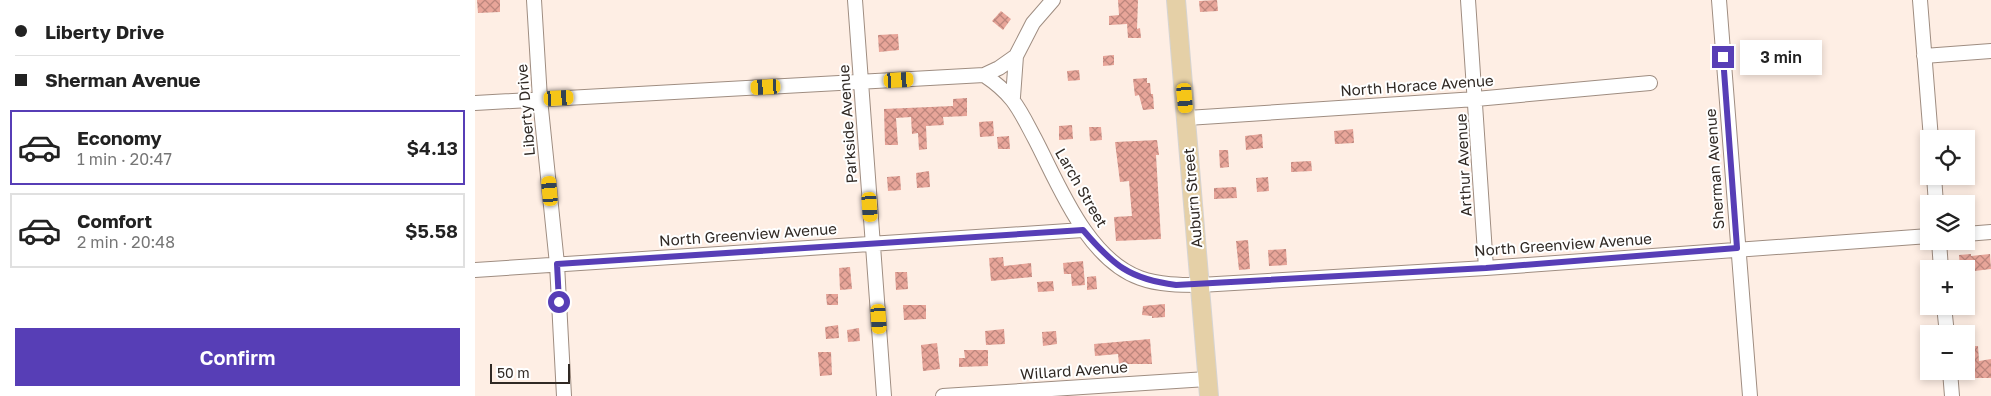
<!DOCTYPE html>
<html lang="en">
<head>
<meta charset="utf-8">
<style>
  body { margin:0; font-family:"Golos Text",sans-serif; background:#f6f6f6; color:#222; height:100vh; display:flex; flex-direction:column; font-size:19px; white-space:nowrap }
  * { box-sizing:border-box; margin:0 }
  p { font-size:16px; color:#767676 }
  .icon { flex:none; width:28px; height:28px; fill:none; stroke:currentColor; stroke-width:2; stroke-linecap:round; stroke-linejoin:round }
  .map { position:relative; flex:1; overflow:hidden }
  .details { display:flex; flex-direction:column; background:#fff; width:475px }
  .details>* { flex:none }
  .hud { display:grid; align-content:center; height:110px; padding:0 15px; background:#fff }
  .buttons { position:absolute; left:1445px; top:130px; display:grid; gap:10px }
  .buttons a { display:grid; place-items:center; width:55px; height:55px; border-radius:0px; background:#fff; box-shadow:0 2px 8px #0003; font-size:25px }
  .scale { position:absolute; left:15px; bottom:12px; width:80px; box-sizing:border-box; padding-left:5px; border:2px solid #302924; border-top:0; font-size:14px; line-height:18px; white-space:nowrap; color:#302924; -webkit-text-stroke:4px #fff; paint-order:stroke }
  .end { position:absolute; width:22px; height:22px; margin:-11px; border:6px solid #573eb6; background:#fff; box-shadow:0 0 0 2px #fff }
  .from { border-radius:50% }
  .bubble { position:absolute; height:35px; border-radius:0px; background:#fff; box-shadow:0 2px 8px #0003; font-size:16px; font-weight:600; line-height:35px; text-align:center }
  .car { position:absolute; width:15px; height:30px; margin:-15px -8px; border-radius:6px; box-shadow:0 0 4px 1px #0007; background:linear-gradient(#f5c518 24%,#345 0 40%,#f5c518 0 76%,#345 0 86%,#f5c518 0) }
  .hud b { display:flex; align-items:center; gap:18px; height:48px; font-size:19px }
  .hud b+b { border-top:1px solid #e0e0e0 }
  .hud i { width:12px; height:12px; background:#222 }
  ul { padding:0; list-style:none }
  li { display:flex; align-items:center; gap:15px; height:75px; margin:0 10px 8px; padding:0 5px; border:2px solid #e0e0e0; border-radius:0px }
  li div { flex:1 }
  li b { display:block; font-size:19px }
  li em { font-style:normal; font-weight:600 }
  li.active { border-color:#573eb6 }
  li>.icon { width:45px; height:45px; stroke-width:1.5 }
  .cta { display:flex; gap:10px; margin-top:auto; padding:10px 15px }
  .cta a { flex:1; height:58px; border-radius:0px; background:#573eb6; color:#fff; font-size:20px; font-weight:600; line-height:58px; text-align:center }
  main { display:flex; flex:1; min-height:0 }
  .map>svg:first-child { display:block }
  .building { fill:url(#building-cross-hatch) }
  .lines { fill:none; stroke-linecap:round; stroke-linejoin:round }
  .minor-casing { stroke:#9f8d81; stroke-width:16 }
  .major-casing { stroke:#d6d4d3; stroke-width:20 }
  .minor { stroke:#fff; stroke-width:14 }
  .major { stroke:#e5d0a7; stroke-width:18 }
  .route { stroke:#573eb6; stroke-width:6 }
  .labels { text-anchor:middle; stroke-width:4; stroke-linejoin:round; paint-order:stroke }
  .street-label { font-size:15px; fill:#302924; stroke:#fff }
</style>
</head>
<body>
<main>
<section class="details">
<div class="hud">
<b><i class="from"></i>Liberty Drive</b>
<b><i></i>Sherman Avenue</b>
</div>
<ul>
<li class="active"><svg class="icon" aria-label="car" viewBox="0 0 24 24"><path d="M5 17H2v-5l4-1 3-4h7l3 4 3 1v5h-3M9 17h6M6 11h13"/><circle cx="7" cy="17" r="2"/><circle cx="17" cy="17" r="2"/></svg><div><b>Economy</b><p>1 min · 20:47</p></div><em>$4.13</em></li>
<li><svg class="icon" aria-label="car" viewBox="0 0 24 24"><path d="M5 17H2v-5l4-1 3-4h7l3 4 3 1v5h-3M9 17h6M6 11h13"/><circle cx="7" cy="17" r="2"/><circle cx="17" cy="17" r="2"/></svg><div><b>Comfort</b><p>2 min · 20:48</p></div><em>$5.58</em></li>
</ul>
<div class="cta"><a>Confirm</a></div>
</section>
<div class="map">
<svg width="1516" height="396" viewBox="0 0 1516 396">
  <defs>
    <pattern id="building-cross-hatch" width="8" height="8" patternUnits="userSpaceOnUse" patternTransform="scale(1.25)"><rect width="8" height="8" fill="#e8a599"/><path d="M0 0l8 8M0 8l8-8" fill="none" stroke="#bc867d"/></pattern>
  </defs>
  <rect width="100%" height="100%" fill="#feeee4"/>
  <!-- building -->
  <path class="building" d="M 2,0 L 25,0 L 25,12 L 3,13 Z
    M 643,0 L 663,0 L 662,29 L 665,28 L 666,38 L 653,38 L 652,24 L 634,25 L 634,16 L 644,15 Z
    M 742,0 L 743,11 L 725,12 L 724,1 Z
    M 526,11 L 536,19 L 528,30 L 517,21 Z
    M 423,34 L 424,50 L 404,52 L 403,35 Z
    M 639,55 L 639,65 L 628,66 L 628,56 Z
    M 604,70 L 605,80 L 593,81 L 592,71 Z
    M 672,78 L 672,83 L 675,83 L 676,94 L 678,94 L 679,109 L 668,110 L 664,95 L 660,96 L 658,79 Z
    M 492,98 L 492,116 L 468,117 L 469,125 L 451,126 L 452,149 L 444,150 L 443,133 L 437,134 L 436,117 L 421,118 L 423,145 L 410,145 L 409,109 L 478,106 L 478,99 Z
    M 518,121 L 519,136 L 505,137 L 504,122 Z
    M 597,125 L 598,139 L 584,140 L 584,126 Z
    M 614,127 L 626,127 L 627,140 L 615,141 Z
    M 878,129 L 879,143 L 860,144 L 859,131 Z
    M 787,134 L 788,148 L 771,150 L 770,136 Z
    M 534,136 L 535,149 L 523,149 L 522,137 Z
    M 682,140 L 684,155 L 681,155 L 686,239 L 641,241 L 639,217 L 657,216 L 654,181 L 645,182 L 640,142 Z
    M 744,150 L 753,150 L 754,167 L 745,168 Z
    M 836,161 L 837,171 L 816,172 L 816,162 Z
    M 454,171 L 455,187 L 442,188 L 441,173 Z
    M 425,176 L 426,190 L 413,191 L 412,177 Z
    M 793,177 L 794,191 L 782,192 L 781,178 Z
    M 761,187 L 762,198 L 739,199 L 739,188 Z
    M 773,240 L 775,269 L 764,270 L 761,241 Z
    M 811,249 L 812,265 L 794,266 L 793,250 Z
    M 1496,254 L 1496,256 L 1515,254 L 1516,269 L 1491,272 L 1491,269 L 1485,269 L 1484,255 Z
    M 528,257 L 529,266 L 556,263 L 557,277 L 516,281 L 514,258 Z
    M 608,261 L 610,285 L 597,286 L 596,274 L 589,274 L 588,263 Z
    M 375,267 L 377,289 L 365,290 L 364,268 Z
    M 420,272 L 432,272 L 433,289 L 421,290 Z
    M 621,276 L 622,289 L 612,290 L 612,277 Z
    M 578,281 L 579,291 L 563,292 L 562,282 Z
    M 351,294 L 363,294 L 363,305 L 352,305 Z
    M 690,304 L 690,317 L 677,318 L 677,316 L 667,315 L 668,306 Z
    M 428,305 L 451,305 L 451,319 L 429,320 Z
    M 363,325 L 364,338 L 351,339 L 350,327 Z
    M 384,328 L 385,341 L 373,342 L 372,330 Z
    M 529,329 L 530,344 L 511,345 L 510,331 Z
    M 581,331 L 582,344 L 568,346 L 567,332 Z
    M 675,339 L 677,364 L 644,364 L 643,354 L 620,356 L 619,344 Z
    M 462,343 L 465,369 L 448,371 L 446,345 Z
    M 1493,346 L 1503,346 L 1504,361 L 1516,359 L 1516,378 L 1491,378 Z
    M 489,350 L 513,350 L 513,366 L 484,367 L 484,358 L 490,358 Z
    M 343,352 L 356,352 L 357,375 L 345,376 Z"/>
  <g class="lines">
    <defs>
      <path id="minor" d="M 59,0 L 65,99 L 82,264 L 89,396
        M 380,0 L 409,396
        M 578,0 L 558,23 L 541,56 L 524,68 L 509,75 C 539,95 544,109 560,139 C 584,185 612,259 665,278 C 684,285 706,285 725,285 L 1011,268 L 1454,236
        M 993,0 L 1011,268
        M 1244,0 L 1275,396
        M 1445,0 L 1456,139
        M 1449,56 L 1516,51
        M 538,97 L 541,56
        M 0,103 L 509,75
        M 712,118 L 1001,99 L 1175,83
        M 1459,176 L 1461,204
        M 1491,234 L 1516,232
        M 1464,241 L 1466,269
        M 0,270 L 608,230
        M 1469,306 L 1472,334
        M 1475,371 L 1477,396
        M 468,396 L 732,379"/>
      <path id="major" d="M 701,0 L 734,396"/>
    </defs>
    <!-- minor casing -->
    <use href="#minor" class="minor-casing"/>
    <!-- major casing -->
    <use href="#major" class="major-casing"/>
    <!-- minor -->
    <use href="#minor" class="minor"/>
    <!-- major -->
    <use href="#major" class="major"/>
  </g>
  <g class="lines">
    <!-- route -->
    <path class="route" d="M 84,302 L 82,264 L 608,230 C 638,265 654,279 701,285 L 1011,268 L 1262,248 L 1248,57"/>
  </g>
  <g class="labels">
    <!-- street labels -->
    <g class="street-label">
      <text transform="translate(942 86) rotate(-4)" y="5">North Horace Avenue</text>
      <text transform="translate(51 110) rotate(-95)" y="5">Liberty Drive</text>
      <text transform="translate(373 124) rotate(-94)" y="5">Parkside Avenue</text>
      <text transform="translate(989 165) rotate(-93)" y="5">Arthur Avenue</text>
      <text transform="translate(1240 169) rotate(-94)" y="5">Sherman Avenue</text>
      <text transform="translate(606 188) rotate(60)" y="5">Larch Street</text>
      <text transform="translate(718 198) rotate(-95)" y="5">Auburn Street</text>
      <text transform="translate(273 235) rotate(-4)" y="5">North Greenview Avenue</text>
      <text transform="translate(1088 245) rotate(-4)" y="5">North Greenview Avenue</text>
      <text transform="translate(599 371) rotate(-4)" y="5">Willard Avenue</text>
    </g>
  </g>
</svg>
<div class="buttons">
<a><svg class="icon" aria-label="locate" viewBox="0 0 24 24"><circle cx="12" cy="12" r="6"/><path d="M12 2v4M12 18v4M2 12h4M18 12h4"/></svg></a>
<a><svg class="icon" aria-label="layers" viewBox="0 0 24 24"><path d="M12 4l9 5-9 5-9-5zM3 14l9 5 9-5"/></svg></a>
<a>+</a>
<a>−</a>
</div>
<div class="scale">50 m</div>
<i class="end from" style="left:84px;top:302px"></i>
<i class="end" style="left:1248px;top:57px"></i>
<div class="bubble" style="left:1265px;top:40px;width:82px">3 min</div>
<i class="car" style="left:424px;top:80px;rotate:87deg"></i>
<i class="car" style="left:291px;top:87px;rotate:267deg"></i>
<i class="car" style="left:84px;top:98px;rotate:87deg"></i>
<i class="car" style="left:710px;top:98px;rotate:175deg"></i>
<i class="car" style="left:75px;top:191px;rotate:355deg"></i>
<i class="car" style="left:395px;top:207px;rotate:176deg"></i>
<i class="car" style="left:404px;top:319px;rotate:176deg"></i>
</div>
</main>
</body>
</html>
